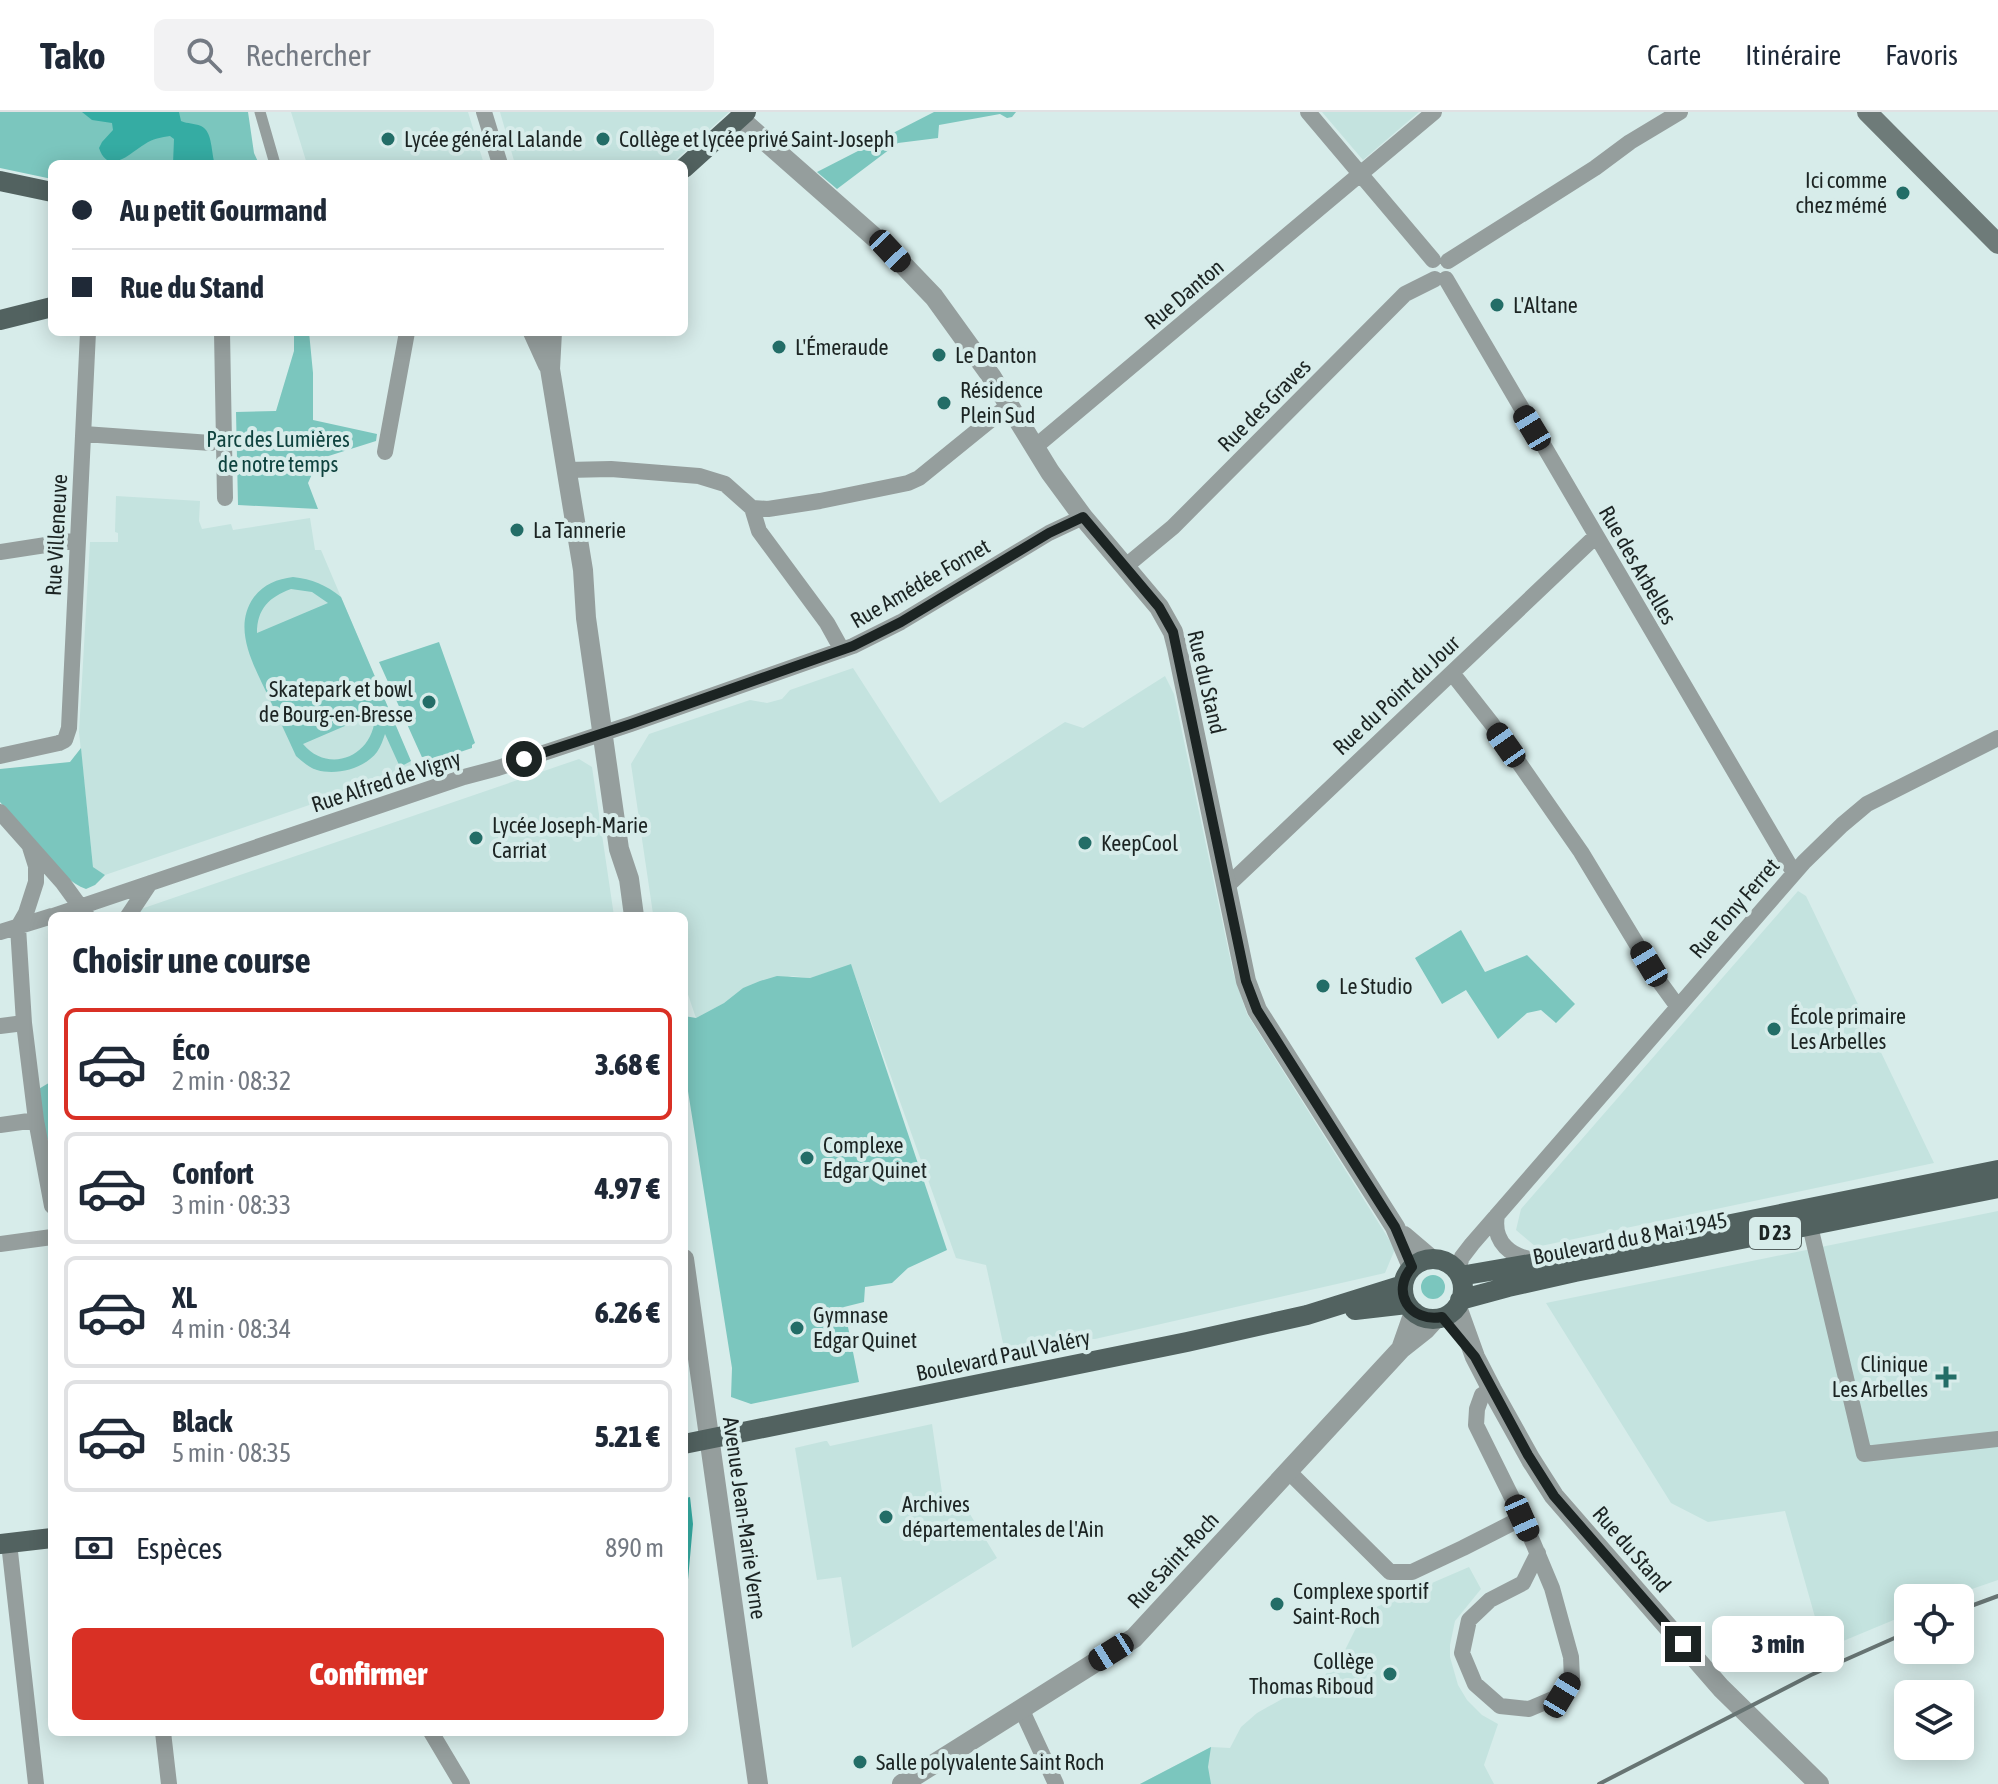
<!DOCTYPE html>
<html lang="fr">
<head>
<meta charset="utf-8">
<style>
  body { margin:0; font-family:"Asap Condensed",sans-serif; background:#f2f2f3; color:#1f2937; height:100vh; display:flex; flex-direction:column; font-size:30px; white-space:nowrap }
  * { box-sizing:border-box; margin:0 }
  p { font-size:26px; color:#747a83 }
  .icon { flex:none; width:44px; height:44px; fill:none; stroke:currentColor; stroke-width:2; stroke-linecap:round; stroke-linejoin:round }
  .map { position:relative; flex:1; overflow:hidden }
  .sheet { position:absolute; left:48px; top:800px; width:640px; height:824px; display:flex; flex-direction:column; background:#fff; border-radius:12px; box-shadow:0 4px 20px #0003 }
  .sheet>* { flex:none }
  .banner { position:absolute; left:48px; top:48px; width:640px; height:176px; border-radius:12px; box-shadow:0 4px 20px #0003; display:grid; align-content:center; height:176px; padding:0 24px; background:#fff }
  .buttons { position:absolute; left:1894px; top:1472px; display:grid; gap:16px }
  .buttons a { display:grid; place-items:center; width:80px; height:80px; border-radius:12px; background:#fff; box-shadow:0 4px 20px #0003; font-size:40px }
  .end { position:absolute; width:36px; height:36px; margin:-18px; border:10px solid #1c2423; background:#fff; box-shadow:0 0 0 4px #fff }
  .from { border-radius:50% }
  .bubble { position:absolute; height:56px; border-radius:12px; background:#fff; box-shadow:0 4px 20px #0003; font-size:26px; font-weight:800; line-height:56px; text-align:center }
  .car { position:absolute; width:24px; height:48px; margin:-24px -12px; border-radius:10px; box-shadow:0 0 6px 2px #0007; background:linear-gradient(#222 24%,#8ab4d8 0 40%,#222 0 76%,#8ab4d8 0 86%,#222 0) }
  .banner b { display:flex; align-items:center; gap:28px; height:76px; font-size:30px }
  .banner b+b { border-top:2px solid #e0e1e3 }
  .banner i { width:20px; height:20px; background:#1f2937 }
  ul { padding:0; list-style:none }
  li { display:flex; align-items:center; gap:24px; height:112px; margin:0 16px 12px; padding:0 8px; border:4px solid #e0e1e3; border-radius:12px }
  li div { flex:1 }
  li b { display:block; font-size:30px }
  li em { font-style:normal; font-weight:800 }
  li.active { border-color:#d93025 }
  li>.icon { width:72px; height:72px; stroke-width:1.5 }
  h2 { padding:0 24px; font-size:36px; line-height:96px }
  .pay { display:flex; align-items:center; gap:20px; height:88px; padding:0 24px; font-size:30px }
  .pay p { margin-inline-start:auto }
  .button { display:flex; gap:16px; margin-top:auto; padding:16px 24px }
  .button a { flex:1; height:92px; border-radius:12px; background:#d93025; color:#fff; font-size:32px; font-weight:800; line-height:92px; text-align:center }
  header { display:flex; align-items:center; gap:48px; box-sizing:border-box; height:112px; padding:0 40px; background:#fff; border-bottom:2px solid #e0e1e3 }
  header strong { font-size:38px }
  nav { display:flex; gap:44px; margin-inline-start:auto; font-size:28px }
  .search { width:560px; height:72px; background:#f2f2f3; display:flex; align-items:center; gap:20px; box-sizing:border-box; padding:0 28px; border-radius:12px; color:#747a83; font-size:30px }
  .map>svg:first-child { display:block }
  .built { fill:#c4e3df }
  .green { fill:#7bc6be; fill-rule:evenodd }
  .water { fill:#35aca3 }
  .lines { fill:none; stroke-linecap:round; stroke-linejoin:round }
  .pedestrian { stroke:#959e9d; stroke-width:11 }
  .minor { stroke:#959e9d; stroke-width:16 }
  .tertiary { stroke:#959e9d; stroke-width:20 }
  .secondary { stroke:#6e7b79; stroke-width:20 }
  .primary { stroke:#526260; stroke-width:20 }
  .rail { stroke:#677473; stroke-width:4 }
  .route { stroke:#1c2423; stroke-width:10 }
  .poi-dot { fill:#236d67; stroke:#d7ecea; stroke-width:3 }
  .labels { text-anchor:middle; stroke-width:8; stroke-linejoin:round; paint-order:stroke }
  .shield { fill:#d7ecea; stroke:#54605f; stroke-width:2 }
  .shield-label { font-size:20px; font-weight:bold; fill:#1c2423 }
  .poi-label { font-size:22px; fill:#1c2423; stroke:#d7ecea; text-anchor:start }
  .street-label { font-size:22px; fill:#1c2423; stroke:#d7ecea }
  .park-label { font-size:22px; fill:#0f433f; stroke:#d7ecea }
</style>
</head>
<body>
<header>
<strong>Tako</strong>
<div class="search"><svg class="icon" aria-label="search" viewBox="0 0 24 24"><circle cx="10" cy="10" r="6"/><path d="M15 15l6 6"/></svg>Rechercher</div>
<nav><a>Carte</a><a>Itinéraire</a><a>Favoris</a></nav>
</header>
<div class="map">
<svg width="1998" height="1672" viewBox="0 0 1998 1672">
  <rect width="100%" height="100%" fill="#d7ecea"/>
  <!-- built -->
  <path class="built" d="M 291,0 L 468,0 L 484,52 L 307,52 Z
    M 500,0 L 729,0 L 671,52 L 515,52 Z
    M 1322,0 L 1419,0 L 1363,48 Z
    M 116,384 L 200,389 L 199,409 L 202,417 L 231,412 L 233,418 L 310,406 L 315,438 L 321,438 L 414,657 L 105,763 L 93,755 L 79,620 L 90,430 L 118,430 L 118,421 L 115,420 Z
    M 853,556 L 940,691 L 1065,610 L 1083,616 L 1165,564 L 1174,582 L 1233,860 L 1247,902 L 1395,1137 L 1385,1161 L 1095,1227 L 1084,1227 L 1006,1245 L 986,1153 L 956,1146 L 851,853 L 810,866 L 792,864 L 743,876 L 724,891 L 696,906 L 684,871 L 684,804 L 654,804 L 653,802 L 631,652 L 649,622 L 750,588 L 767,591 L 782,587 L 790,578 Z
    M 579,647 L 592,655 L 614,804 L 138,804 L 141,797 Z
    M 1798,779 L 1806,784 L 1934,1051 L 1536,1135 L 1516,1118 L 1521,1097 Z
    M 1998,1099 L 1998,1468 L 1946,1486 L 1908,1486 L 1908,1502 L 1824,1537 L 1785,1399 L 1708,1410 L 1671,1391 L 1546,1191 Z
    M 932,1312 L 943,1387 L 960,1386 L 997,1446 L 852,1536 L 841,1465 L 817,1468 L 795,1336 L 825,1329 L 827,1329 L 830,1334 Z
    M 1469,1455 L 1481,1477 L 1455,1509 L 1450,1533 L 1450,1545 L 1458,1573 L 1467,1588 L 1482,1603 L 1498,1612 L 1484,1653 L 1494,1672 L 1140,1672 L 1211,1635 L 1230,1636 L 1241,1615 L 1257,1601 L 1325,1563 L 1345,1538 L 1362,1504 L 1367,1499 Z"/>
  <!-- green -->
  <path class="green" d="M 0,0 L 248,0 L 254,41 L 259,52 L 52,52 L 52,67 L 0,56 Z
    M 934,0 L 1016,0 L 1012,5 L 1007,6 L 1000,2 L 939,13 L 938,26 L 898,31 L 837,77 L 817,60 Z
    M 294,220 L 309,220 L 313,261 L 313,308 L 377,322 L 376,329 L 319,347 L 308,371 L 318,397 L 238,393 L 236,300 L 276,299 L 294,239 Z
    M 293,465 C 312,467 326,473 341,485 L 411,649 L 400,655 L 385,622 C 383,628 381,634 377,640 C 365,656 337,664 317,658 C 309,656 302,649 296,644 C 287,624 278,605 269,586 C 255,555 231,517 254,485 C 264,472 277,467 293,465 ZM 291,477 L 312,480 L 328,491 L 257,521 C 257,497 269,485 291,477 ZM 375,601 C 376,643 330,664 303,632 Z
    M 439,530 L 475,631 L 472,633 L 472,636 L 425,652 L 379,550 Z
    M 81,636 L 93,755 L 105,763 L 95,773 L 86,777 C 58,767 21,715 0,690 L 0,657 L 70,650 Z
    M 1461,818 L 1485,860 L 1527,843 L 1575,892 L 1556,911 L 1541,898 L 1527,901 L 1498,927 L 1466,878 L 1442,892 L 1415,846 Z
    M 851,852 L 947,1138 L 908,1156 L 892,1171 L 865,1175 L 864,1190 L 844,1195 L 859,1270 L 751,1292 L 731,1285 L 732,1256 L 684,954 L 684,904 L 696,906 L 724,891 L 743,876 L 760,869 L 777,864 L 810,866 Z
    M 52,969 L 52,1027 L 45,1028 L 37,978 Z
    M1421 1175a12 12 0 1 1 24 0a12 12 0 1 1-24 0Z
    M 1211,1635 L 1208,1655 L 1211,1672 L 1140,1672 Z"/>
  <!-- water -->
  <path class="water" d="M 82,0 L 179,0 L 181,9 C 188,12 194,11 201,14 C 213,19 211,42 215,52 L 173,52 L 174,27 L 170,24 C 162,25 152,27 145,32 C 131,40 109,65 99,36 L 102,30 L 113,18 L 112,11 L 92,8 Z
    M 690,1385 L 693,1412 L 684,1512 L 684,1448 L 688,1411 L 686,1386 Z"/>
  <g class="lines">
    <!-- pedestrian -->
    <path class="pedestrian" d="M 260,0 L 275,52"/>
    <!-- minor -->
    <path class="minor" d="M 484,0 L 500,52
      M 1308,0 L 1433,148
      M 1448,149 L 1595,56 L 1630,30 L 1680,0
      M 1446,167 L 1794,761
      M 222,220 L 225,386
      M 84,322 L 211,331
      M 1035,335 L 1434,0
      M 385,340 L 407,220
      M 567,358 L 611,357 L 699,364 L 725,372 L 752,396 L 768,397 L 820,389 L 908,371 L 919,366 L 1009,293
      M 752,396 L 759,419 L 827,511 L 842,538
      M 0,440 L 78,428
      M 1126,454 L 1173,415 L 1405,182 L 1435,167
      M 1452,561 L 1492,612 L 1581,740 L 1659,869 L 1678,895
      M 0,644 L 59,631 L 65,628 L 69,616 L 88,220
      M 0,700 L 63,771 L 87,804
      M 30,735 L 36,754 L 36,770 L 26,801 L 18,815 L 24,911 L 36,1008 L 52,1094
      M 1226,775 L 1596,424
      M 53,804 L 464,665 L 498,656 L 631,612 L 853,534 L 901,510 L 1049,421 L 1083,405
      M 128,804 L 150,771
      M 0,820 L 52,804
      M 0,914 L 24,911
      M 0,1013 L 36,1008
      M 1497,1103 C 1492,1130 1511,1146 1537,1148
      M 1810,1114 L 1864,1342 L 1998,1327
      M 0,1132 L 52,1125
      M 1457,1160 L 1462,1145 L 1472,1132 L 1804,750 L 1842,713 L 1867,692 L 1998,626
      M 1492,1278 L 1482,1283 L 1477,1297 L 1476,1313 L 1522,1406 L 1534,1433 L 1552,1476 L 1571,1545 L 1572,1567 L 1562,1583 L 1529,1597 L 1500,1594 L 1475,1572 L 1462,1541 L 1469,1508 L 1490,1488 L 1523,1471 L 1538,1441
      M 1288,1359 L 1390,1460 L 1412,1460 L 1463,1436 L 1522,1406
      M 9,1431 L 36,1672
      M 1023,1595 L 1025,1605 L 1056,1672
      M 163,1620 L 169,1672
      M 431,1620 L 462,1672"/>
    <!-- tertiary -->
    <path class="tertiary" d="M 739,6 L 890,139 L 934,185 L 991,264 L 1050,360 L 1083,405 L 1159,495 L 1173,520 L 1177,536 L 1246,869 L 1257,898 L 1395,1115 L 1412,1155
      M 533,220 L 548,253
      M 552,220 L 550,257 L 583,458 L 586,506 L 619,737 L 629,767 L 634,804
      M 1404,1124 L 1431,1147
      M 684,1147 L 758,1672
      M 1457,1195 L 1475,1245 L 1492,1278 L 1531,1348 L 1554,1384 L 1721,1576 L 1819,1672
      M 1401,1237 L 1414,1200
      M 902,1672 L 1134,1526 L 1401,1237 L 1425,1218 L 1435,1207"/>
    <!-- secondary -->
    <path class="secondary" d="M 1867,0 L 1998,132"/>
    <!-- primary -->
    <path class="primary" d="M 684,56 L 746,0
      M 0,69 L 52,80
      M 0,208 L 52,195
      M1403 1177a30 30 0 1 1 60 0a30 30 0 1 1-60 0Z
      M 1460,1164 L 1548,1149 L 1998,1058
      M 1460,1188 L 1508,1175 L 1575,1160 L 1998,1076
      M 1355,1198 L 1407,1192
      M 684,1332 L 1187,1230 L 1307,1203 L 1403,1173
      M 0,1432 L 52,1426"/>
    <!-- rail -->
    <path class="rail" d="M 1960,1498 L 1998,1484
      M 1599,1672 L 1811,1563 L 1908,1520"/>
  </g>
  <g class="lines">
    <!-- route -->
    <path class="route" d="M 524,647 L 631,612 L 853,534 L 901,510 L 1049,421 L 1083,405 L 1159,495 L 1173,520 L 1246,869 L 1257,898 L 1395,1115 L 1412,1155 C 1390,1180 1410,1211 1442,1205 L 1475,1245 L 1528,1343 L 1554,1384 L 1683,1532"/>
  </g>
  <!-- markers -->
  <g class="poi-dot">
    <circle cx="388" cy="27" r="8"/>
    <circle cx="603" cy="27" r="8"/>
    <circle cx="1903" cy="81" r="8"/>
    <circle cx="1497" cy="193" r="8"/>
    <circle cx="779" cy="235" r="8"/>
    <circle cx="939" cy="243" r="8"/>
    <circle cx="944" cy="291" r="8"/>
    <circle cx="517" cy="418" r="8"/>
    <circle cx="429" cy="590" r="8"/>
    <circle cx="476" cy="726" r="8"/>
    <circle cx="1085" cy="731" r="8"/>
    <circle cx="1323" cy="874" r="8"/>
    <circle cx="1774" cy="917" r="8"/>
    <circle cx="807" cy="1046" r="8"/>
    <circle cx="797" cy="1216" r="8"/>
    <path d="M1942 1253h8v8h8v8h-8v8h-8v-8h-8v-8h8z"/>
    <circle cx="886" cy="1405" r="8"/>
    <circle cx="1277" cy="1492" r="8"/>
    <circle cx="1390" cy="1562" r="8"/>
    <circle cx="860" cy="1650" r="8"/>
  </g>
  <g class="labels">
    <!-- shield labels -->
    <rect class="shield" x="1749" y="1105" width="52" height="32" rx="6"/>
    <g class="shield-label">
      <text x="1775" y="1128">D 23</text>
    </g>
    <!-- poi labels -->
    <g class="poi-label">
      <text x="404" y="35">Lycée général Lalande</text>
      <text x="619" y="35">Collège et lycée privé Saint-Joseph</text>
      <text x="1887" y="76" text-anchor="end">Ici comme<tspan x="1887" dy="25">chez mémé</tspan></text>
      <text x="1513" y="201">L'Altane</text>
      <text x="795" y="243">L'Émeraude</text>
      <text x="955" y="251">Le Danton</text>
      <text x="960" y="286">Résidence<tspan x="960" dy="25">Plein Sud</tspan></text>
      <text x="533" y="426">La Tannerie</text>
      <text x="413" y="585" text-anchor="end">Skatepark et bowl<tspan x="413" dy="25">de Bourg-en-Bresse</tspan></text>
      <text x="492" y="721">Lycée Joseph-Marie<tspan x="492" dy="25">Carriat</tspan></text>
      <text x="1101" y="739">KeepCool</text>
      <text x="1339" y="882">Le Studio</text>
      <text x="1790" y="912">École primaire<tspan x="1790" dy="25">Les Arbelles</tspan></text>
      <text x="823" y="1041">Complexe<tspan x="823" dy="25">Edgar Quinet</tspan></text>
      <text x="813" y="1211">Gymnase<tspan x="813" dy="25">Edgar Quinet</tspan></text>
      <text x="1928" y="1260" text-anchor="end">Clinique<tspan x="1928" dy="25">Les Arbelles</tspan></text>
      <text x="902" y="1400">Archives<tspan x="902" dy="25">départementales de l'Ain</tspan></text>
      <text x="1293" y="1487">Complexe sportif<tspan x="1293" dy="25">Saint-Roch</tspan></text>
      <text x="1374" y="1557" text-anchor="end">Collège<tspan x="1374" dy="25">Thomas Riboud</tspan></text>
      <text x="876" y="1658">Salle polyvalente Saint Roch</text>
    </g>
    <!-- street labels -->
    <g class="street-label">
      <text transform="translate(1184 182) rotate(-40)" y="8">Rue Danton</text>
      <text transform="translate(1264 293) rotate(-45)" y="8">Rue des Graves</text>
      <text transform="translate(56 423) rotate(-87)" y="8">Rue Villeneuve</text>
      <text transform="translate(1638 453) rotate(60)" y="8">Rue des Arbelles</text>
      <text transform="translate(920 471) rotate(-30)" y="8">Rue Amédée Fornet</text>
      <text transform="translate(1207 570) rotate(77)" y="8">Rue du Stand</text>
      <text transform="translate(1396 583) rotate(-43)" y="8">Rue du Point du Jour</text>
      <text transform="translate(386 669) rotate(-18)" y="8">Rue Alfred de Vigny</text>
      <text transform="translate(1734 796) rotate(-49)" y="8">Rue Tony Ferret</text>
      <text transform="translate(1630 1126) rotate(-11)" y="8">Boulevard du 8 Mai 1945</text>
      <text transform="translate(1003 1243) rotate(-12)" y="8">Boulevard Paul Valéry</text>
      <text transform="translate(745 1406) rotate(82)" y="8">Avenue Jean-Marie Verne</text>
      <text transform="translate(1632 1437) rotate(49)" y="8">Rue du Stand</text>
      <text transform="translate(1173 1448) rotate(-47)" y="8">Rue Saint-Roch</text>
    </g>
    <!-- park labels -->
    <g class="park-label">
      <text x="278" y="335">Parc des Lumières<tspan x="278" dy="25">de notre temps</tspan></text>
    </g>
  </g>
</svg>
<div class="buttons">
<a><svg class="icon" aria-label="locate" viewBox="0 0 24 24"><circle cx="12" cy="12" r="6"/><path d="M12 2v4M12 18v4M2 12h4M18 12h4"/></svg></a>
<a><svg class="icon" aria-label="layers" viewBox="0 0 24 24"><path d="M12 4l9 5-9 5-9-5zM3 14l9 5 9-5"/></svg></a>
</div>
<i class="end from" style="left:524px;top:647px"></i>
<i class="end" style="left:1683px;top:1532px"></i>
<div class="bubble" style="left:1712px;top:1504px;width:132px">3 min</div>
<i class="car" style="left:890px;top:139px;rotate:137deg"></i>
<i class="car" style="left:1532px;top:316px;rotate:329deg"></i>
<i class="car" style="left:1506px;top:633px;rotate:325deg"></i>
<i class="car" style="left:1649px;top:852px;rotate:329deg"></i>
<i class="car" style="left:1522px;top:1406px;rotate:156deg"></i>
<i class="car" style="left:1111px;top:1540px;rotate:238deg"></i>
<i class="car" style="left:1562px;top:1583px;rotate:31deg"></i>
<div class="banner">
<b><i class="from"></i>Au petit Gourmand</b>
<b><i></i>Rue du Stand</b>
</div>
<section class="sheet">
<h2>Choisir une course</h2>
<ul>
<li class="active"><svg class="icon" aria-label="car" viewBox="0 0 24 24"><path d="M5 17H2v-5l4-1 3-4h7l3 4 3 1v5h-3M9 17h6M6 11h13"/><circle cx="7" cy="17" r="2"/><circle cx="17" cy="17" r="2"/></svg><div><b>Éco</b><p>2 min · 08:32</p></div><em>3.68 €</em></li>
<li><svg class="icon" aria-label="car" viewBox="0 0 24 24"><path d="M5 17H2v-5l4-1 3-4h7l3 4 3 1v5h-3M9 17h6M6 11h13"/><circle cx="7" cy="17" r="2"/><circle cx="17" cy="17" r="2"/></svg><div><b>Confort</b><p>3 min · 08:33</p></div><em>4.97 €</em></li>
<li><svg class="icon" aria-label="car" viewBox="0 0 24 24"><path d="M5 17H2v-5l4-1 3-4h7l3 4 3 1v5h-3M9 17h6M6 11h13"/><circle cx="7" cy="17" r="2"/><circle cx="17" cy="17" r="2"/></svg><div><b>XL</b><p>4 min · 08:34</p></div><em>6.26 €</em></li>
<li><svg class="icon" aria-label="car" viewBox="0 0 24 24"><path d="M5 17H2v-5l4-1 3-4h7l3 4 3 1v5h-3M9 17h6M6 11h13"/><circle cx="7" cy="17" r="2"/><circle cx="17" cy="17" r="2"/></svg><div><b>Black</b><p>5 min · 08:35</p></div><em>5.21 €</em></li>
</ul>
<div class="pay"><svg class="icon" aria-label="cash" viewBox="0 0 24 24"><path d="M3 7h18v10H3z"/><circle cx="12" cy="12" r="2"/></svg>Espèces<p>890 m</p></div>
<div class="button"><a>Confirmer</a></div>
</section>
</div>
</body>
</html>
